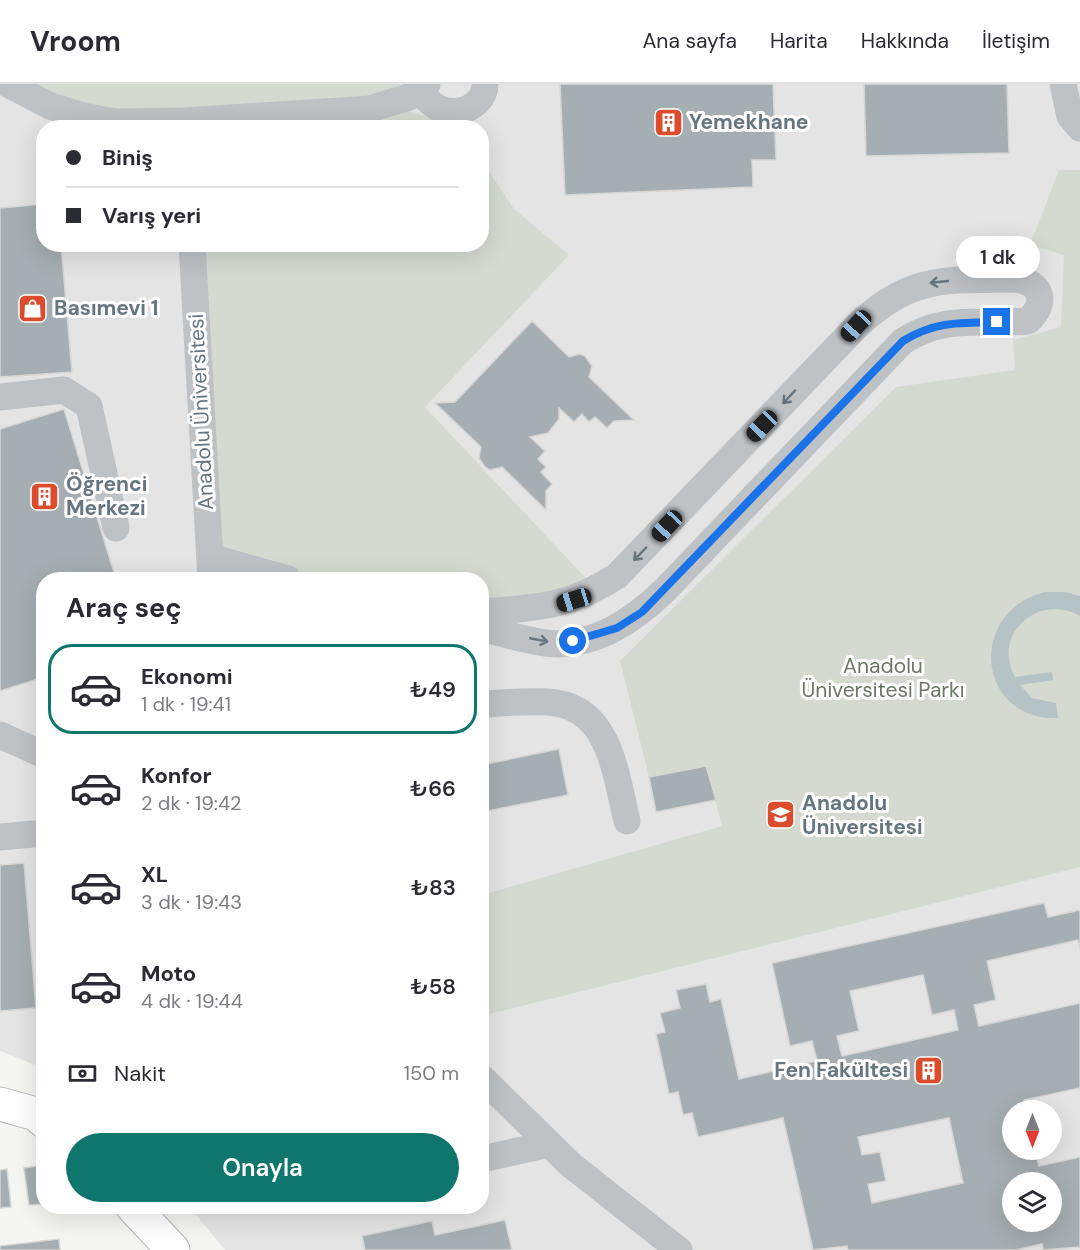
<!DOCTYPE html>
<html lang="tr">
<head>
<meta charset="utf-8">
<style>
  body { margin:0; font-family:"DM Sans",sans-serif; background:#f7f7f7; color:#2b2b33; height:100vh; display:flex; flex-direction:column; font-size:22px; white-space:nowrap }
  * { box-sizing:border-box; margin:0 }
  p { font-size:20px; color:#7c7c81 }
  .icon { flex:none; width:33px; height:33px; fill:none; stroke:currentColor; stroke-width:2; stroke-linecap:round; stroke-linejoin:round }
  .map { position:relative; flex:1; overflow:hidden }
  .panel { position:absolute; left:36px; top:488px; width:453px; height:642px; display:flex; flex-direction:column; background:#fff; border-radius:24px; box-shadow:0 6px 24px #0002 }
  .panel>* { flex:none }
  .hud { position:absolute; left:36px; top:36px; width:453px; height:132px; border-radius:24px; box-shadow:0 6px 24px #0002; display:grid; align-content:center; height:132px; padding:0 30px; background:#fff }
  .needle { width:39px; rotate:180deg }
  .fabs { position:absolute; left:1002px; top:1016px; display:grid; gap:12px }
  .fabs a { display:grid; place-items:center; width:60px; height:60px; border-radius:50%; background:#fff; box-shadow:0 6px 24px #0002; font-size:30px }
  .end { position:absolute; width:27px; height:27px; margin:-14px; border:8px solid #1a73e8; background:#fff; box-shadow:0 0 0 3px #fff }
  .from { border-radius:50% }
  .bubble { position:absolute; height:42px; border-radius:21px; background:#fff; box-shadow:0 6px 24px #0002; font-size:20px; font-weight:600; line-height:42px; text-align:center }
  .car { position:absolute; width:18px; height:36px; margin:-18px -9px; border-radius:8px; box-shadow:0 0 4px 2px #0007; background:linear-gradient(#222 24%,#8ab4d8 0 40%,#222 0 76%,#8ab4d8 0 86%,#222 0) }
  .hud b { display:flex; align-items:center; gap:21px; height:57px; font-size:22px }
  .hud b+b { border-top:2px solid #e1e1e2 }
  .hud i { width:15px; height:15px; background:#2b2b33 }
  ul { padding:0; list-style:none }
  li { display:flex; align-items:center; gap:18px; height:90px; margin:0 12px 9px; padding:0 18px; border:3px solid transparent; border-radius:24px }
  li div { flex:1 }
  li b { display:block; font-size:22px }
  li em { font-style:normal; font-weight:600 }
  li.selected { border-color:#0f766e }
  li>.icon { width:54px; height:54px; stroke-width:1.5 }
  h2 { padding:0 30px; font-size:27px; line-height:72px }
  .pay { display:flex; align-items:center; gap:15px; height:66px; padding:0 30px; font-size:22px }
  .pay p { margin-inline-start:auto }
  .primary-button { display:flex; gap:12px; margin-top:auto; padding:12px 30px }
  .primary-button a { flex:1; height:69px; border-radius:36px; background:#0f766e; color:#fff; font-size:24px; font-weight:600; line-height:69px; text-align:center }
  header { display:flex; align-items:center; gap:36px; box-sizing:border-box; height:84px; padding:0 30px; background:#fff; border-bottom:2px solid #e1e1e2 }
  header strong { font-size:28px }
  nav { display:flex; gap:33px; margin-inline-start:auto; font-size:21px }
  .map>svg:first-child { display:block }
  .built { fill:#e3e4e3; fill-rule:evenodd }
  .green { fill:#d5dad1 }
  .water { fill:#b5c2c6 }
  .building { fill:#a5aeb2; stroke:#d6d6d4; stroke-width:1.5; fill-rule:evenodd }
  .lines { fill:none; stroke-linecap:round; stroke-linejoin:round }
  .major-casing { stroke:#b1b6b9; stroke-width:35 }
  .minor { stroke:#bec2c5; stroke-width:27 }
  .major { stroke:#fff; stroke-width:33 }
  .oneway { stroke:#657681 }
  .route { stroke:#1a73e8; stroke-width:8 }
  .labels { text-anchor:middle; stroke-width:6; stroke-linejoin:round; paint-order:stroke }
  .poi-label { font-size:21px; font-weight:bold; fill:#657681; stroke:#fff; text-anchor:start }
  .street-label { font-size:21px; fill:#657681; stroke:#fff }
  .park-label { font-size:21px; fill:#697964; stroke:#fff }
</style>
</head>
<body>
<header>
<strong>Vroom</strong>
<nav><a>Ana sayfa</a><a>Harita</a><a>Hakkında</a><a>İletişim</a></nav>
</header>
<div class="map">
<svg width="1080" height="1166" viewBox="0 0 1080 1166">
  <rect width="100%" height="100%" fill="#f5f5f2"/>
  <!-- built -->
  <path class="built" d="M 0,0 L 1080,0 L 1080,1166 L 225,1166 L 189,1122 L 482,1122 L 482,495 L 44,495 L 43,984 L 0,967 ZM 44,44 L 482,44 L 482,160 L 44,160 ZM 1012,1026 L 1052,1026 L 1052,1065 L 1012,1065 ZM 1012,1098 L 1052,1098 L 1052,1137 L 1012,1137 Z"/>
  <!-- green -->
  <path class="green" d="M 8,0 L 425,0 L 391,21 L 459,43 L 185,44 L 116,38 Z
    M 482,77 L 514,125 L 569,171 L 425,323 L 596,505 L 482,528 L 482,495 L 288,495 L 210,473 L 192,161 L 482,160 Z
    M 1059,86 L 1080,86 L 1080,783 L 482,932 L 482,811 L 722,742 L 706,682 L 649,693 L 620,577 L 896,303 L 1015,286 L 1013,256 L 1061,243 L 1064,171 L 1030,161 Z"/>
  <!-- water -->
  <path class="water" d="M 1045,508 L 1065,508 L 1080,512 L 1080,532 C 1039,508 991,550 1015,593 L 1052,588 L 1053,596 L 1020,601 L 1032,614 L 1056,619 L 1058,634 C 977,637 966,528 1045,508 Z"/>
  <!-- building -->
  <path class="building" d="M 560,0 L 773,0 L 776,76 L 752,76 L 753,103 L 565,111 Z
    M 864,0 L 1007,0 L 1009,69 L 866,72 Z
    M 44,120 L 44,160 L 61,160 L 72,288 L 0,293 L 0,124 Z
    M 532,237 L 569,273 L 580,270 L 585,272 L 592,282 L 589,293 L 634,336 L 614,337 L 607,344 L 595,333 L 589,338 L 582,330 L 574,338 L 559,324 L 559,335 L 548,349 L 530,353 L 545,367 L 538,375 L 546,383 L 541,388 L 552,400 L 546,407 L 546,426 L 502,383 L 490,386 L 485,383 L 479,374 L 481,363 L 435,319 L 455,318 Z
    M 64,325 L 116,495 L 44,495 L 44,593 L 0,607 L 0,345 Z
    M 559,665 L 568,711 L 482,728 L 482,681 Z
    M 706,682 L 716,716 L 656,728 L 649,693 Z
    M 24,779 L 36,924 L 0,927 L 0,781 Z
    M 1044,819 L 1048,833 L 1080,826 L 1080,866 L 1078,856 L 987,877 L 996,916 L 974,921 L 979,942 L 1080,919 L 1080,1004 L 1024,1016 L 1027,1026 L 1012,1026 L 1012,1065 L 1035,1065 L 1039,1082 L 1080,1073 L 1080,1163 L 1043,1166 L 1042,1160 L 1016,1166 L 848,1166 L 847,1162 L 813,1166 L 783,1034 L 698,1053 L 692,1029 L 683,1031 L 678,1008 L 669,1010 L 656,950 L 665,948 L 660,929 L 680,924 L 676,906 L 706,900 L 710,918 L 721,915 L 739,995 L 817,977 L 812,957 L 790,962 L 772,879 ZM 923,891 L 932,931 L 954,926 L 958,946 L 842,972 L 837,952 L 859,947 L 850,907 ZM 949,1034 L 963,1099 L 872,1119 L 868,1100 L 886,1097 L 880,1068 L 862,1071 L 858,1053 ZM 1012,1098 L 1052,1098 L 1052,1137 L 1012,1137 Z
    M 44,1081 L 44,1120 L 29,1121 L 24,1084 Z
    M 7,1085 L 11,1123 L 0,1124 L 0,1086 Z
    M 505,1136 L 512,1166 L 365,1166 L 362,1152 L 432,1137 L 435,1151 Z
    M 59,1155 L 60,1166 L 0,1166 L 0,1162 Z"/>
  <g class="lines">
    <defs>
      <path id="major" d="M 0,1020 L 36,1030 L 44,1037
        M 132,1122 L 173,1166"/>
    </defs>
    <!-- major casing -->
    <use href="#major" class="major-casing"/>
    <!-- minor -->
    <path class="minor" d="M 8,0 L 50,22 L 83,32 L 116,38 L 184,37 L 370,25 L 409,13 L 427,0
      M 1063,0 L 1070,32 L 1080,44
      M 421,4 C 436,42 485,29 485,0
      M 192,160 L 211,495
      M 0,313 L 64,306 L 89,322 L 116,444
      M 210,473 L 288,495
      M 482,528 C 537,524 569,523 617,492 L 857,242 C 910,191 946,196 1015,195 C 1042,198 1048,219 1028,237 C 979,241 947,230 903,257 L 664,507 C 636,534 601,559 559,560 C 534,560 506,549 482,545
      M 482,620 C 503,619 525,617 547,618 C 610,621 615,688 627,737
      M 0,651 L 44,671
      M 0,753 L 44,749
      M 482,994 L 571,1081 L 679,1166
      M 482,1075 L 549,1060"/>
    <!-- major -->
    <use href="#major" class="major"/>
  </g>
  <!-- one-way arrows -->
  <defs><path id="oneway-shaft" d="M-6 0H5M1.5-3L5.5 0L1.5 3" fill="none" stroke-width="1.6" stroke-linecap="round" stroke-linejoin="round" transform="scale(1.5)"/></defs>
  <g class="oneway">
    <use href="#oneway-shaft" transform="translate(939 198) rotate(174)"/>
    <use href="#oneway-shaft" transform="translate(789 313) rotate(133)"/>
    <use href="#oneway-shaft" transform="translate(640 470) rotate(134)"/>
    <use href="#oneway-shaft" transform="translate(539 556) rotate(11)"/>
  </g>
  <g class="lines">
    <!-- route -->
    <path class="route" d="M 573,557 L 617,544 L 642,528 L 903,257 C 936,237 959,239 997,238"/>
  </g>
  <!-- icons -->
  <defs>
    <symbol id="building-square" viewBox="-11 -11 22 22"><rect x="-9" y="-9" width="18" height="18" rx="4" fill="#db4c2c" stroke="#fff"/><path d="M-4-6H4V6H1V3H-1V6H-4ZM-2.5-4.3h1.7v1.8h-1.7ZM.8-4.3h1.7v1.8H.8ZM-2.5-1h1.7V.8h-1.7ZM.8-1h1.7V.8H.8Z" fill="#fff"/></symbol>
    <symbol id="shop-square" viewBox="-11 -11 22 22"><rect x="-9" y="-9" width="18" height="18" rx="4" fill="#db4c2c" stroke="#fff"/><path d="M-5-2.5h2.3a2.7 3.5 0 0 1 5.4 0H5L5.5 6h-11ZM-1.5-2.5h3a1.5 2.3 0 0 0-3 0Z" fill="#fff"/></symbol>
    <symbol id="university-square" viewBox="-11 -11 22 22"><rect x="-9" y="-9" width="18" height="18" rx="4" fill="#db4c2c" stroke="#fff"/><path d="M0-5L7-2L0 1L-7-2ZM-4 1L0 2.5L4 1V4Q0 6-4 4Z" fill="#fff"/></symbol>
  </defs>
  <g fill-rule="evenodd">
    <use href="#building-square" x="652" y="22" width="33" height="33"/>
    <use href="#shop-square" x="16" y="208" width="33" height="33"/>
    <use href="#building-square" x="28" y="396" width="33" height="33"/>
    <use href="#university-square" x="764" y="714" width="33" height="33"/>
    <use href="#building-square" x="912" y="970" width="33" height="33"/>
  </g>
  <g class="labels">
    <!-- poi labels -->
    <g class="poi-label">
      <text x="689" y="45">Yemekhane</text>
      <text x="54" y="231">Basımevi 1</text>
      <text x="66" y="407">Öğrenci<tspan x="66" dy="24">Merkezi</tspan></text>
      <text x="802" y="726">Anadolu<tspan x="802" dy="24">Üniversitesi</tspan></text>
      <text x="908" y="993" text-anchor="end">Fen Fakültesi</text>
    </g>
    <!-- street labels -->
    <g class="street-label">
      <text transform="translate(201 328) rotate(-93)" y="7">Anadolu Üniversitesi</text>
    </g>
    <!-- park labels -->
    <g class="park-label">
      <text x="883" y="589">Anadolu<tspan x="883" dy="24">Üniversitesi Parkı</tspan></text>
    </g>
  </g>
</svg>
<div class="fabs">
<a><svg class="needle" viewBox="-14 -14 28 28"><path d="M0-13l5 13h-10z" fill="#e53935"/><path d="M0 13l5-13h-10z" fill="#7c7c81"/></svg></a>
<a><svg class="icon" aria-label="layers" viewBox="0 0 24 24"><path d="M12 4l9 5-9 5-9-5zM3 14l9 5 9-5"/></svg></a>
</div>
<i class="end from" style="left:573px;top:557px"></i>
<i class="end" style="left:997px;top:238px"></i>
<div class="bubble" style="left:956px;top:152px;width:84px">1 dk</div>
<i class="car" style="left:856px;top:242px;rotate:223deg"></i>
<i class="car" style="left:762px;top:342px;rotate:224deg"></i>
<i class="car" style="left:667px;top:442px;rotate:223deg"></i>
<i class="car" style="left:574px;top:516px;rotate:253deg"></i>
<div class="hud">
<b><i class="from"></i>Biniş</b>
<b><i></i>Varış yeri</b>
</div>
<section class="panel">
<h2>Araç seç</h2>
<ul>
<li class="selected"><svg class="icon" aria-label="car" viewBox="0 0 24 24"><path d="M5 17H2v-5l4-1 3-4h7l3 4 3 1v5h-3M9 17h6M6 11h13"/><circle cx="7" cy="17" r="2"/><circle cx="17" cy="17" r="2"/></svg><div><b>Ekonomi</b><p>1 dk · 19:41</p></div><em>₺49</em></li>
<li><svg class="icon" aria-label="car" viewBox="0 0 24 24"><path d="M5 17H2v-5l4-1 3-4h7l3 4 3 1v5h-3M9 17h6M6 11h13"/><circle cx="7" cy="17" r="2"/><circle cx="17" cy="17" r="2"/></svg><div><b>Konfor</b><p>2 dk · 19:42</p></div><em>₺66</em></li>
<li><svg class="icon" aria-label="car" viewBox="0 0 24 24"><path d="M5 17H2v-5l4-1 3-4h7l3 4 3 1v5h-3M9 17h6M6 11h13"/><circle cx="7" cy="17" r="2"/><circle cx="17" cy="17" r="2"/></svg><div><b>XL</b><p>3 dk · 19:43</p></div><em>₺83</em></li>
<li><svg class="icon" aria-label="car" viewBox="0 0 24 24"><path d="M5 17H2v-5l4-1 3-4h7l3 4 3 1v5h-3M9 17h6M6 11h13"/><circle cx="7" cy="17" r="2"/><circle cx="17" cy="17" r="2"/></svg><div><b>Moto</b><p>4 dk · 19:44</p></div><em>₺58</em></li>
</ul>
<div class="pay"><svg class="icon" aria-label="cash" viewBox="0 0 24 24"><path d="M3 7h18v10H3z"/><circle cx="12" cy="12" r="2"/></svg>Nakit<p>150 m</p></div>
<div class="primary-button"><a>Onayla</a></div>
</section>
</div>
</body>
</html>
